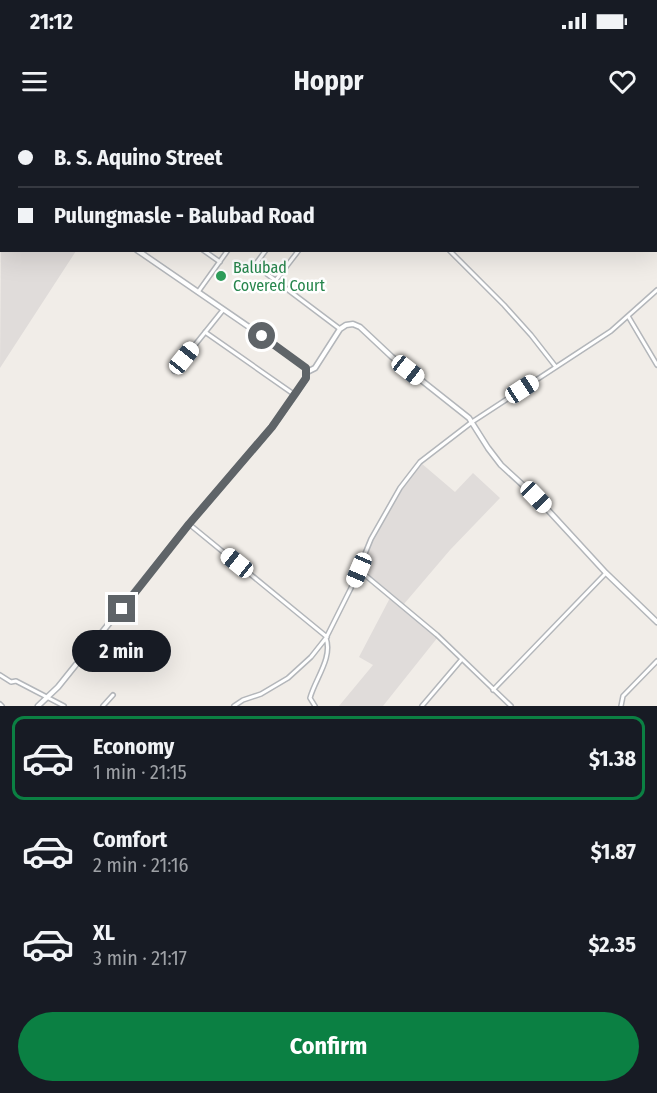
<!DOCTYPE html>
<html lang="en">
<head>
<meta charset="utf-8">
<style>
  body { margin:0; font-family:"Fira Sans Condensed",sans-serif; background:#20242c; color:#f1f3f6; height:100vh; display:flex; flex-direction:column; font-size:22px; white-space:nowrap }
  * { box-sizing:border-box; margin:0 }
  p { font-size:20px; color:#9ea1a6 }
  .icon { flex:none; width:33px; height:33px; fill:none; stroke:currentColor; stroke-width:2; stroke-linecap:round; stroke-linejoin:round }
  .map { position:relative; height:586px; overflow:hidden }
  .details { display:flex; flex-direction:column; background:#171b24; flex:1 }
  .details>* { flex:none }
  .top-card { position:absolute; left:0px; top:0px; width:657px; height:132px; box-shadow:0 6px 24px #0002; display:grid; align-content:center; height:132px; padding:0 18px; background:#171b24 }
  .end { position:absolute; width:27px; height:27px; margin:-14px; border:8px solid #5f6468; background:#fff; box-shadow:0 0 0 3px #fff }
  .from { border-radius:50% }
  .bubble { position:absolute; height:42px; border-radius:21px; background:#171b24; box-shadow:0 6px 24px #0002; font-size:20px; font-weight:700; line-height:42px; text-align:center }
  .car { position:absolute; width:18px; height:36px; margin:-18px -9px; border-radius:8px; box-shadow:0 0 4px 2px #0007; background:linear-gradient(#fff 24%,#345 0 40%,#fff 0 76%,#345 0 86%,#fff 0) }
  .top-card b { display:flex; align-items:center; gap:21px; height:57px; font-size:22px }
  .top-card b+b { border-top:2px solid #363941 }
  .top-card i { width:15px; height:15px; background:#f1f3f6 }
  ul { padding:10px 0 0; list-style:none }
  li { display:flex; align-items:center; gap:18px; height:84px; margin:0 12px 9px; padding:0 6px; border:3px solid transparent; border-radius:12px }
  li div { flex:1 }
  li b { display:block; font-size:22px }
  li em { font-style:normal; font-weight:700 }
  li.selected { border-color:#0b8043 }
  li>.icon { width:54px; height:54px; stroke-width:1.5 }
  .action { display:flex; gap:12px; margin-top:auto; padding:12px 18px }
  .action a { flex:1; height:69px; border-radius:36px; background:#0b8043; color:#fff; font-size:24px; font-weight:700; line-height:69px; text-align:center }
  .status { display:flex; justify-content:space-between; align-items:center; height:42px; padding:0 30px; background:#171b24; direction:ltr }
  .status svg { height:16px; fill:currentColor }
  header { display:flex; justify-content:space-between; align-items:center; height:78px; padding:0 18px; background:#171b24; font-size:27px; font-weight:700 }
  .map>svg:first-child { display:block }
  .industrial { fill:#e0dcda }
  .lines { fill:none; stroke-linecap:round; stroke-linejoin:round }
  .river { stroke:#a9e8ff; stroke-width:6 }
  .minor-casing { stroke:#b3b6ba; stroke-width:6 }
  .tertiary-casing { stroke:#b3b6ba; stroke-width:7 }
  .minor { stroke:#fff; stroke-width:3 }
  .tertiary { stroke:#fff; stroke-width:4 }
  .route { stroke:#5f6468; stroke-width:8 }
  .leisure-dot { fill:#2e9e5b; stroke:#fff; stroke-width:2 }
  .labels { text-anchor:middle; stroke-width:5; stroke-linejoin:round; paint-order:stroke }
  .leisure-label { font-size:16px; fill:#27864d; stroke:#fff; text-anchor:start }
</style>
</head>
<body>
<div class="status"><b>21:12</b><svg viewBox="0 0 49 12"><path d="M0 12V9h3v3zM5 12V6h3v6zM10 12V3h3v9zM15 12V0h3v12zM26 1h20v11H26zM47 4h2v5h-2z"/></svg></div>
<header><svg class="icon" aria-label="menu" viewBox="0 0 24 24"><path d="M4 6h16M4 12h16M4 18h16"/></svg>Hoppr<svg class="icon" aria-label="heart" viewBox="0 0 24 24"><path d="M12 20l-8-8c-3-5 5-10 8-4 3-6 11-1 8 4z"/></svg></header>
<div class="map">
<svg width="657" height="586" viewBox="0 0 657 586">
  <rect width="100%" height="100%" fill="#f1ede8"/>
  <!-- industrial -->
  <path class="industrial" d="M 1,115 L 2,130 L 76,131 L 0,248 Z
    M 421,343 L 455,372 L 473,353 L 500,378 L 450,430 L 404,484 L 359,447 L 400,368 Z
    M 391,476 L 438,517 L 383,586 L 339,586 L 373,545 L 359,537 Z"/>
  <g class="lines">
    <!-- river -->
    <path class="river" d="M 0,23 L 2,25
      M 0,48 L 2,47"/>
    <defs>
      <path id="minor" d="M 193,0 L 195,2
        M 296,0 L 298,2
        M 594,0 L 594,2
        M 327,2 L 329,0
        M 656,81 L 657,83
        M 203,130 L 220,142
        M 266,130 L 255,145 L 340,209
        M 449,130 L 504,185 L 531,215 L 556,247
        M 276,160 L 299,130
        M 198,172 L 228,130
        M 628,196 L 657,245
        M 205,212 L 295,275
        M 174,251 L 223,190
        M 189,404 L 327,517
        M 359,450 L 437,515 L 511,586
        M 0,555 L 11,562 L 16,561 L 64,586
        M 493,570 L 606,453
        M 0,584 L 2,586
        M 103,586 L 113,575
        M 234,586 L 243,580 L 261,574 L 288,558 L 311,537 L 326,518 L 351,468 L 371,419 L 400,368 L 420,342 L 472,302 L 611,211 L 657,170
        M 315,586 L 310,578 C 315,559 333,538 326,518
        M 422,586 L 462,539
        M 621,586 L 623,576 L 657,541"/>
      <path id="tertiary" d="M 145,2 L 146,0
        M 137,130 L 262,216 L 306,248 L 307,252
        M 307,252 L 315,248 L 340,209 L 346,205 L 353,204 L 360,207 L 392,237 L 469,298 L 488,328 L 501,345 L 536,377 L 606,453 L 657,502
        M 38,586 L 58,567 L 189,404 L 272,307 L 295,275 L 306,258 L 307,252"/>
    </defs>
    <!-- minor casing -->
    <use href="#minor" class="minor-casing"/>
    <!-- tertiary casing -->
    <use href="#tertiary" class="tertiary-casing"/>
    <!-- minor -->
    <use href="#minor" class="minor"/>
    <!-- tertiary -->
    <use href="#tertiary" class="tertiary"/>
  </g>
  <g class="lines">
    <!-- route -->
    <path class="route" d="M 122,489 L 189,404 L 272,307 L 306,258 L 306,248 L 262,216"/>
  </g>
  <!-- markers -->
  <circle class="leisure-dot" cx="221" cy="156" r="6"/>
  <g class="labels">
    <!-- leisure labels -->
    <g class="leisure-label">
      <text x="233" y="153">Balubad<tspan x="233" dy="18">Covered Court</tspan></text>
    </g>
  </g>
</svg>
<i class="end from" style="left:262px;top:216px"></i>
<i class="end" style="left:122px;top:489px"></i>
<div class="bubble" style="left:72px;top:510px;width:99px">2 min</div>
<i class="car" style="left:184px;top:238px;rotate:39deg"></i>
<i class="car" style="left:408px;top:250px;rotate:128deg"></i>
<i class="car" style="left:522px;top:269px;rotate:57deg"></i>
<i class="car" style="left:536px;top:377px;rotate:136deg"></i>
<i class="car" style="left:237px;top:443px;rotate:309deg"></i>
<i class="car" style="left:359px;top:450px;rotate:203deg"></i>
<div class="top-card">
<b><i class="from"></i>B. S. Aquino Street</b>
<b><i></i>Pulungmasle - Balubad Road</b>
</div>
</div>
<section class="details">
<ul>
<li class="selected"><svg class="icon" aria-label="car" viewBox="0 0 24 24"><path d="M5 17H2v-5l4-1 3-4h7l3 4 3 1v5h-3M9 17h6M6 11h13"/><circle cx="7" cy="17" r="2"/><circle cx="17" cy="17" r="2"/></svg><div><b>Economy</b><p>1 min · 21:15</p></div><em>$1.38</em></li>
<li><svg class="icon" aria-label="car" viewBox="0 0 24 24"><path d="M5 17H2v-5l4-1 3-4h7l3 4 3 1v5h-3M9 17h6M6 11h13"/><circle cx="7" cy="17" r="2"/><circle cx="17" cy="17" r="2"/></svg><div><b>Comfort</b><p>2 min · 21:16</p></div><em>$1.87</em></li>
<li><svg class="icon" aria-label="car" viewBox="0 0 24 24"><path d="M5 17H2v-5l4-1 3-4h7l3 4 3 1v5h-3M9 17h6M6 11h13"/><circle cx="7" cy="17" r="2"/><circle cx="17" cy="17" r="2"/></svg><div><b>XL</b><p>3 min · 21:17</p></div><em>$2.35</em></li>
</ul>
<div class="action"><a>Confirm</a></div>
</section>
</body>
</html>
